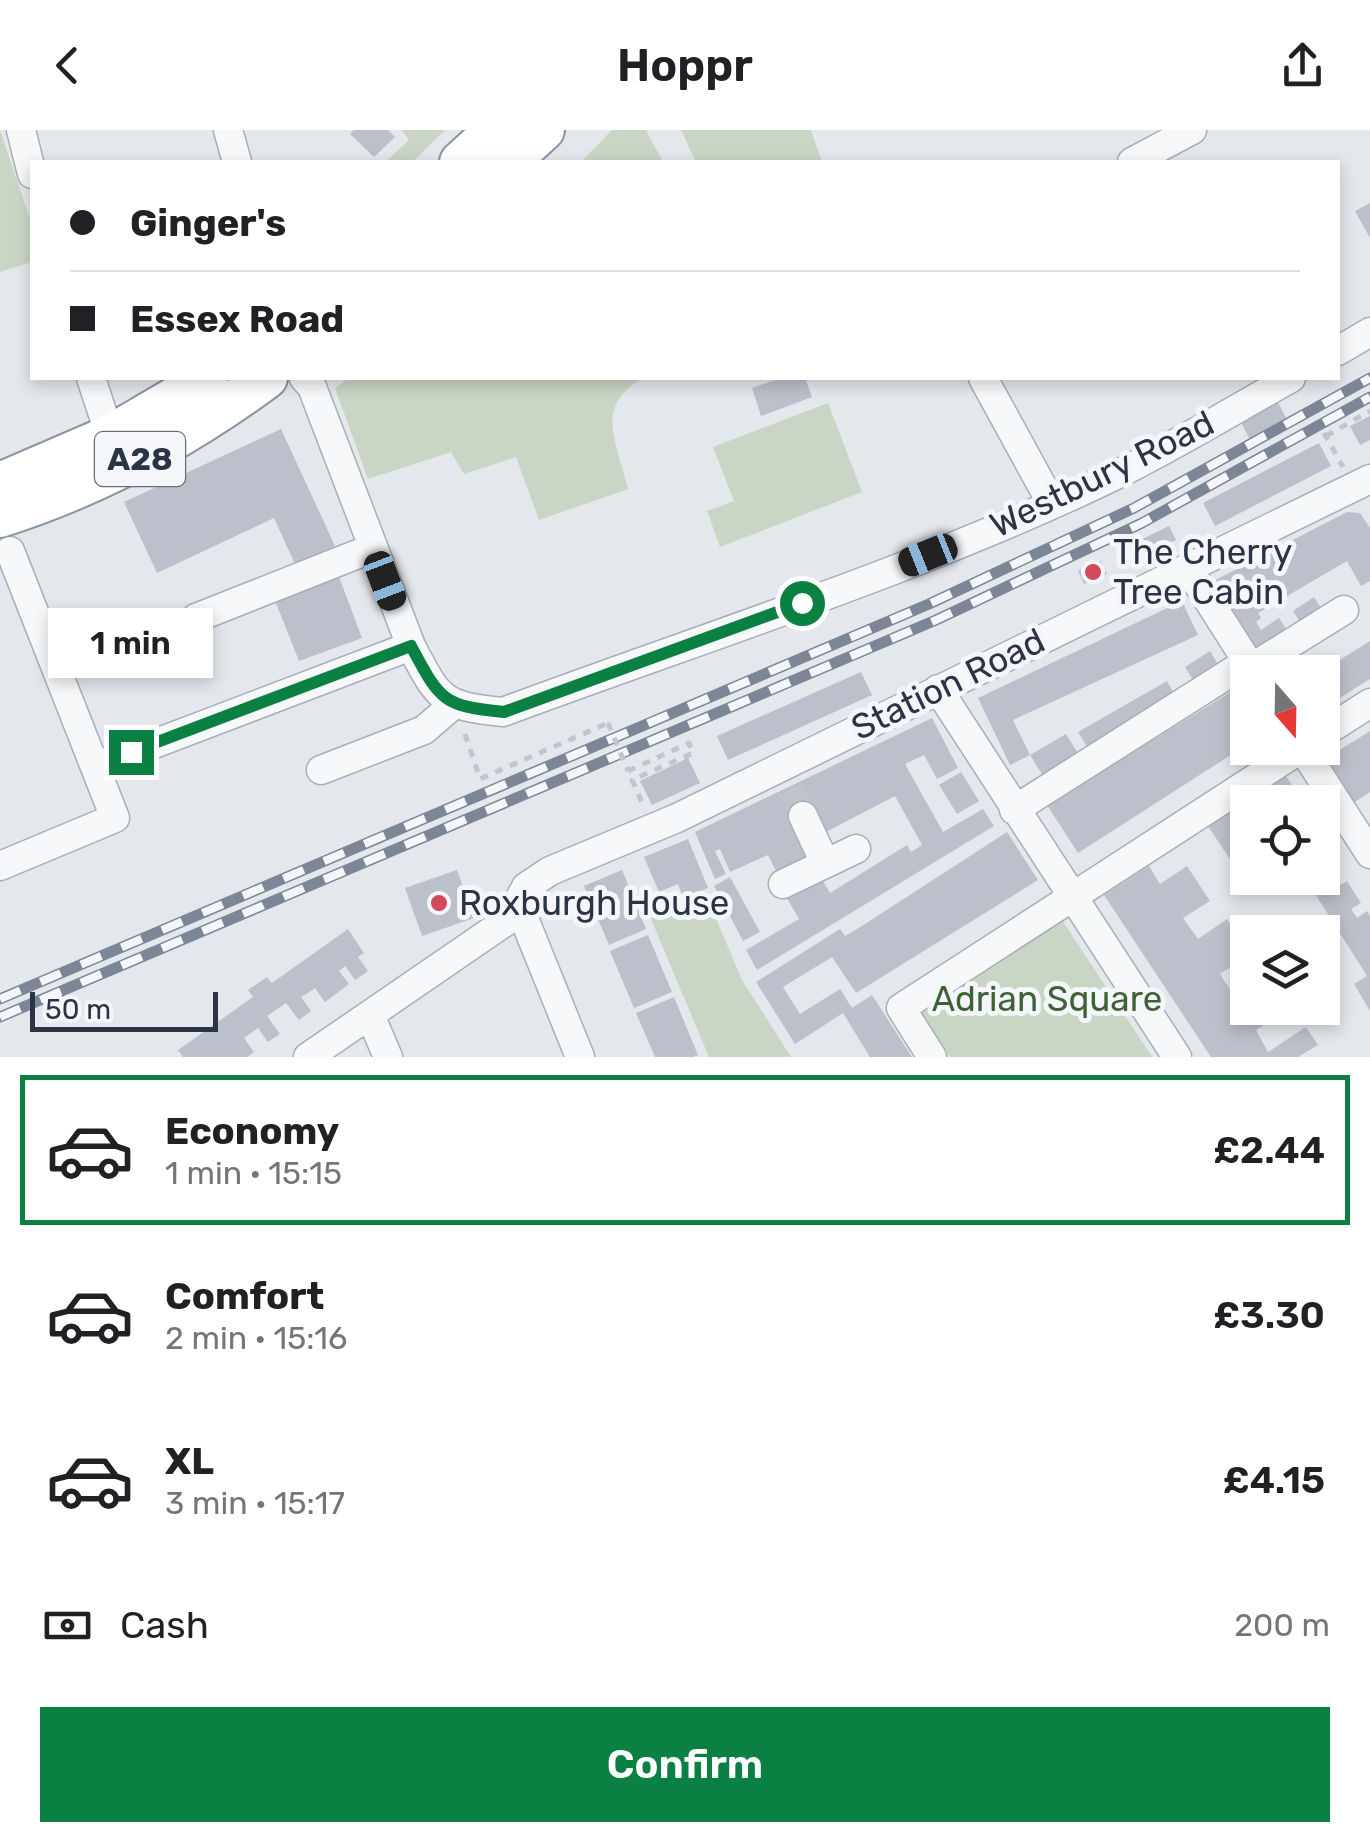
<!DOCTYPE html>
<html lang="en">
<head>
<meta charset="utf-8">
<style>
  body { margin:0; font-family:Rubik,sans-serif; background:#f2f2f2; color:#202124; height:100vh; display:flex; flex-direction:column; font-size:38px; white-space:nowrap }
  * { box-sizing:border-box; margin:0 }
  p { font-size:32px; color:#757577 }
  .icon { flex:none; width:55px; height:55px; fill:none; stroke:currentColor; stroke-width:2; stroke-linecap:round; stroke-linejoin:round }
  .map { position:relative; height:927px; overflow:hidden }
  .details { display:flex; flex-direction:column; background:#fff; flex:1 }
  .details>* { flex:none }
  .banner { position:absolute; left:30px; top:30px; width:1310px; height:220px; border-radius:0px; box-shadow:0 5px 15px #0003; display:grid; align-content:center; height:220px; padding:0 40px; background:#fff }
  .needle { width:65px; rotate:160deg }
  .controls { position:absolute; left:1230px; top:525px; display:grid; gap:20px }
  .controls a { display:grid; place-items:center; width:110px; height:110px; border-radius:0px; background:#fff; box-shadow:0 5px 15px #0003; font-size:50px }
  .scale { position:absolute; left:30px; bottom:25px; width:188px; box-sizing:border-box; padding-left:10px; border:5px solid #2b3445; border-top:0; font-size:28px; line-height:35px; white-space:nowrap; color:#2b3445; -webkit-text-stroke:8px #f4f6f9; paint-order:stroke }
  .end { position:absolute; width:45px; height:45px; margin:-22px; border:12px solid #0b8043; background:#fff; box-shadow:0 0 0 5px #fff }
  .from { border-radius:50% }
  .bubble { position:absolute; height:70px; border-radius:0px; background:#fff; box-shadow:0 5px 15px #0003; font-size:32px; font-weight:600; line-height:70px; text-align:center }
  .car { position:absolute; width:30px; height:60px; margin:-30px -15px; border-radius:12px; box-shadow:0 0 8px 2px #0007; background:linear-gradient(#222 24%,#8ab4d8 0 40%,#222 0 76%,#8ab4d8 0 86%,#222 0) }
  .banner b { display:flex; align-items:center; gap:35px; height:95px; font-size:38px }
  .banner b+b { border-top:2px solid #e0e0e0 }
  .banner i { width:25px; height:25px; background:#202124 }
  ul { padding:18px 0 0; list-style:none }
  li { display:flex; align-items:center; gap:30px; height:150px; margin:0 20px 15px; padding:0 20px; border:5px solid transparent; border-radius:0px }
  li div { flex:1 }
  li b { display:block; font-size:38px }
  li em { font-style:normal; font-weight:600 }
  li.current { border-color:#0b8043 }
  li>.icon { width:90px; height:90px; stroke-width:1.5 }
  .pay { display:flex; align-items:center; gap:25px; height:110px; padding:0 40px; font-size:38px }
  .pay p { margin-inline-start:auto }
  .button { display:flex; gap:20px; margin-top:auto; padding:20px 40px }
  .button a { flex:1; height:115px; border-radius:0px; background:#0b8043; color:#fff; font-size:40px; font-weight:600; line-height:115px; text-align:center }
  header { display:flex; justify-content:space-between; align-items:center; height:130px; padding:0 40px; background:#fff; font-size:45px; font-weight:600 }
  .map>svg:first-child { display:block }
  .green { fill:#c9d6c5 }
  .building { fill:#bbc0ca }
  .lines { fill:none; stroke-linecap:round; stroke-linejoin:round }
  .minor-tunnel { stroke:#bfc3cb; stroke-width:28; stroke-dasharray:28 14; stroke-linecap:butt }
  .minor-casing { stroke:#a9aeb7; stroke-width:31 }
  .highway-casing { stroke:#8b94a3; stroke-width:44 }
  .path { stroke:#c2c5cb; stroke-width:5; stroke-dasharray:8 8; stroke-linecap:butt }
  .minor { stroke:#f7f8fa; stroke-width:28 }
  .highway { stroke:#fff; stroke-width:40 }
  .rail-casing { stroke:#7d8696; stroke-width:11 }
  .rail { stroke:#f4f6f9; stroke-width:8; stroke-dasharray:22; stroke-linecap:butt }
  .path-bridge { stroke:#c2c5cb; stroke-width:5; stroke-dasharray:8 8; stroke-linecap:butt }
  .route { stroke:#0b8043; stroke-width:12 }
  .poi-dot { fill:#d1495b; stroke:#f4f6f9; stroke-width:4 }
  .labels { text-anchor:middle; stroke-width:10; stroke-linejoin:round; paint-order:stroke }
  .shield { fill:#f4f6f9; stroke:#676e7b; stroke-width:2.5 }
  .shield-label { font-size:32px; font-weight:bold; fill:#2b3445 }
  .street-label { font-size:35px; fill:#2b3445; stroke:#f4f6f9 }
  .poi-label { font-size:35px; fill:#2b3445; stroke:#f4f6f9; text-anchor:start }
  .park-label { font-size:35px; fill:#3f6138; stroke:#f4f6f9 }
</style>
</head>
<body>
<header><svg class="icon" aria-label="back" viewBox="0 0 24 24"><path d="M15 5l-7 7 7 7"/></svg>Hoppr<svg class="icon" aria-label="share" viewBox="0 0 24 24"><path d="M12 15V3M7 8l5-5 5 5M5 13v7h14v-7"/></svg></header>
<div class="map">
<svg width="1370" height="927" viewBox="0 0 1370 927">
  <rect width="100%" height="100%" fill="#e4e7ec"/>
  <!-- green -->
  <path class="green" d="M 0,0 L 32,95 L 32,132 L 0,142 Z
    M 402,0 L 445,0 L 413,32 L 385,32 L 409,10 Z
    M 612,0 L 646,0 L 663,32 L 581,32 Z
    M 681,0 L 811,0 L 822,32 L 696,32 Z
    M 349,248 L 643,248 C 593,276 617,313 628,359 L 539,390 L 516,327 L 464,344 L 451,322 L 368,349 L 335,258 Z
    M 828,273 L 862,362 L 720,417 L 707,381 L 734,371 L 713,317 Z
    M 674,764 L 680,778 L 707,767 L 742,850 L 791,927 L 709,927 L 645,775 Z
    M 1062,790 L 1152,927 L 950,927 L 921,882 Z"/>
  <!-- building -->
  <path class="building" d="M 354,0 L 388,0 L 395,7 L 374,27 L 350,4 Z
    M 1370,73 L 1370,108 L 1355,81 Z
    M 781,248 L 805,248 L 812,267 L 761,286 L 752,258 Z
    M 1276,268 L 1287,290 L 1250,310 L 1239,288 Z
    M 1370,286 L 1370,310 L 1360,315 L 1350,296 Z
    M 281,299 L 335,416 L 295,434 L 274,388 L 157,443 L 124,372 Z
    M 1319,313 L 1331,336 L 1215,396 L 1203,373 Z
    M 1347,382 L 1360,383 L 1370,398 L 1370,451 L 1361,456 L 1347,431 L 1258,483 L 1261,488 L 1256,492 L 1261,500 L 1279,488 L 1290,505 L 1252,528 L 1206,455 Z
    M 1169,396 L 1176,410 L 1134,431 L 1128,416 Z
    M 1101,431 L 1107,444 L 1084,454 L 1078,441 Z
    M 338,444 L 362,508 L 299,531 L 274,468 Z
    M 1314,467 L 1323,481 L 1302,495 L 1293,481 Z
    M 1182,471 L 1198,505 L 1013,590 L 1030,625 L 1010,635 L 978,568 Z
    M 1370,511 L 1370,549 L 1322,579 L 1322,541 Z
    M 1210,521 L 1219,536 L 1194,552 L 1185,537 Z
    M 1293,522 L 1305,542 L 1268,542 Z
    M 861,542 L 872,565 L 728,630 L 717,606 Z
    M 1167,551 L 1175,566 L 1088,618 L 1078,602 Z
    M 1239,557 L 1248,572 L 1248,614 L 1078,723 L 1047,675 Z
    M 932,588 L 958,638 L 937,649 L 924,625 L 905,634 L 943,702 L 983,679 L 994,696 L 757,840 L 746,820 L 799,789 L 784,763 L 818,743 L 830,763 L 907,715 L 911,722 L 922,715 L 895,666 L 820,705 L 810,683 L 791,693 L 809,733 L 779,747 L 768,725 L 730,742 L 720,719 L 715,721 L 726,744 L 715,749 L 695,702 Z
    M 1370,601 L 1370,662 L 1350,675 L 1322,631 Z
    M 1066,604 L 1079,625 L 1043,646 L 1030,625 Z
    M 688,628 L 700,653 L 652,675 L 640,651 Z
    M 961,642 L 979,671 L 957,684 L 939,655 Z
    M 1284,643 L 1303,672 L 1248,672 L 1248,721 L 1231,731 L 1206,693 Z
    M 1007,702 L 1038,750 L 856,863 L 832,827 L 783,857 L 800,884 L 840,859 L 852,878 L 872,865 L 912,927 L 870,927 L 843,883 L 795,914 L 756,852 L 840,799 L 845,806 L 865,794 Z
    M 688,709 L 708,758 L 683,768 L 678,754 L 659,762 L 644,727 Z
    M 1328,722 L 1339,738 L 1327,746 L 1334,758 L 1347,751 L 1361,773 L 1351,779 L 1357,788 L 1367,781 L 1370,786 L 1370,881 L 1354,854 L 1367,846 L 1305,748 L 1322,748 L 1322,726 Z
    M 1149,736 L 1160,754 L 1187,736 L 1210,771 L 1183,788 L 1198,809 L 1227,789 L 1248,820 L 1248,826 L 1220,844 L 1236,869 L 1248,861 L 1248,878 L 1286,881 L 1256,900 L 1268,922 L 1306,897 L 1318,915 L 1298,927 L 1211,927 L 1104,765 Z
    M 457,740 L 474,788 L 422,806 L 405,758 Z
    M 622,740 L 646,799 L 609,815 L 584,756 Z
    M 730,747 L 760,802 L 743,811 L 714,756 Z
    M 348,799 L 364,823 L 358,827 L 368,841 L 355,850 L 345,836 L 339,841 L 349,854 L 325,872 L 315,858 L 308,863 L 301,867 L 311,881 L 299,890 L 286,873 L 267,886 L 280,904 L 268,912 L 258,898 L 244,908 L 254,922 L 247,927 L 183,927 L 178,920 L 253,867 L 248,860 L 267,847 L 272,853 Z
    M 648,805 L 672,862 L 634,878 L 610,821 Z
    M 674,867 L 698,925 L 693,927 L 655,927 L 636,883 Z"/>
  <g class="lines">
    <!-- minor-tunnel -->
    <path class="minor-tunnel" d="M 791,659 L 803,686"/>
    <defs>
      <path id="minor" d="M 21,0 L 32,44
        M 228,0 L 237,32
        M 1132,32 L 1192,0
        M 1338,221 L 1370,202
        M 91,248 L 114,318
        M 304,248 L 312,257 L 411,516 C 439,570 442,576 503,582 C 707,506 916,441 1112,347 C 1173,317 1232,281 1291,248
        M 983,248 L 1052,374
        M 1189,440 L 1254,542
        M 196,488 L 373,418
        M 1251,538 L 1344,480
        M 938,559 L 1177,927
        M 1322,604 L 1370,573
        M 1302,618 L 1370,724
        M 96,636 L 411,516
        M 321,640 L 424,600 L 453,575
        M 1014,680 L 1247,532
        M 803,686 L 825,733
        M 0,736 L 115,688 L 10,421
        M 783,754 L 856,719
        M 370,885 L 388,927
        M 308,927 L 521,781
        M 580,927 L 521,781 L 520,768 L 526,757 L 550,741 L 677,688 L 1370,349
        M 932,927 L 901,878 L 1302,618"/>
      <path id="highway" d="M 460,32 L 495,0
        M 509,32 L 544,0
        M 0,353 L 109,306 L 208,248
        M 0,387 C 97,356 186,308 267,248"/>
    </defs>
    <!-- minor casing -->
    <use href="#minor" class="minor-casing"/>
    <!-- highway casing -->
    <use href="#highway" class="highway-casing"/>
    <!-- path -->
    <path class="path" d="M 1324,303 L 1343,337
      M 1326,306 L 1370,281
      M 465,604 L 480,649 L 608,593
      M 628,641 L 689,613 L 693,623 L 632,650 L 644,677"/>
    <!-- minor -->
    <use href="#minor" class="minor"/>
    <!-- highway -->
    <use href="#highway" class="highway"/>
    <defs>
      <path id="rail" d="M 0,869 L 929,474 L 1134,378 L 1370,248
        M 0,887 L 936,490 L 1142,393 L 1370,267"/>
    </defs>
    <!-- rail casing -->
    <use href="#rail" class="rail-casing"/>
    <!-- rail -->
    <use href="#rail" class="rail"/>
    <!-- path-bridge -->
    <path class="path-bridge" d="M 608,593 L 628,641"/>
  </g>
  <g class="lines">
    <!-- route -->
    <path class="route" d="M 131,622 L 411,516 C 440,570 442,576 504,582 L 802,473"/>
  </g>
  <!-- markers -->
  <g class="poi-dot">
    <circle cx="1093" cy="442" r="10"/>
    <circle cx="439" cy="773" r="10"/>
  </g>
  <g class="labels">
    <!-- shield labels -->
    <rect class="shield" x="95" y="302" width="90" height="54" rx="8"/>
    <g class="shield-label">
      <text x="140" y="340">A28</text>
    </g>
    <!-- street labels -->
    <g class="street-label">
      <text transform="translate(1102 344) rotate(-26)" y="12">Westbury Road</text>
      <text transform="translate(948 554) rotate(-26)" y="12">Station Road</text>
    </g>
    <!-- poi labels -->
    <g class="poi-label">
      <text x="1113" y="434">The Cherry<tspan x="1113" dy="40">Tree Cabin</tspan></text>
      <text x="459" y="785">Roxburgh House</text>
    </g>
    <!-- park labels -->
    <g class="park-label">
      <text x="1047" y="881">Adrian Square</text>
    </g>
  </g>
</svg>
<div class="controls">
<a><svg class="needle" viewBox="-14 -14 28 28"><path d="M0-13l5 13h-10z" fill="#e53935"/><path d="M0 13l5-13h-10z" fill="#757577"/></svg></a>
<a><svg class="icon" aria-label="locate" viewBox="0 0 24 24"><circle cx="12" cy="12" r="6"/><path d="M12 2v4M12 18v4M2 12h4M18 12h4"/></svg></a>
<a><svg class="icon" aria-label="layers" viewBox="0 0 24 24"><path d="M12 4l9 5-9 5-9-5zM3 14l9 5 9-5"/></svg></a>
</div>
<div class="scale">50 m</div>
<i class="end from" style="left:802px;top:473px"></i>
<i class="end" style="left:131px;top:622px"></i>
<div class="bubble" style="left:48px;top:478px;width:165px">1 min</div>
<i class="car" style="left:928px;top:425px;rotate:248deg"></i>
<i class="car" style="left:385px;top:451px;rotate:159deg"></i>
<div class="banner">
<b><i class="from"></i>Ginger's</b>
<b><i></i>Essex Road</b>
</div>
</div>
<section class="details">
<ul>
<li class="current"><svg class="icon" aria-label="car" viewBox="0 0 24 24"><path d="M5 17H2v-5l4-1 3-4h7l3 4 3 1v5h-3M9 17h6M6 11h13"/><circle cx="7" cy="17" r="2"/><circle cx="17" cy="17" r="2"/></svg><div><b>Economy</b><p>1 min · 15:15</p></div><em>£2.44</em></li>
<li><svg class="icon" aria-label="car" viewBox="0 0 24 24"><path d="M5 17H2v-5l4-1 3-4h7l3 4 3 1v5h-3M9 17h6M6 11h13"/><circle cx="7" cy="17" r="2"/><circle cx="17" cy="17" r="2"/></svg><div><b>Comfort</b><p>2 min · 15:16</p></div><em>£3.30</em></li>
<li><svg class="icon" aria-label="car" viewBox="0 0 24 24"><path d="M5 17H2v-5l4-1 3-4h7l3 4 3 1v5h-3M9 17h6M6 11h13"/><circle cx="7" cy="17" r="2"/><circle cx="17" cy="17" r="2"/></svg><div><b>XL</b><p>3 min · 15:17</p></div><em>£4.15</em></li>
</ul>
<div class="pay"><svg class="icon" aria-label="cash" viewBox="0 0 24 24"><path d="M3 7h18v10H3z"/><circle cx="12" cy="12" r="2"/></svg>Cash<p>200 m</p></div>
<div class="button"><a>Confirm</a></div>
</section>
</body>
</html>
